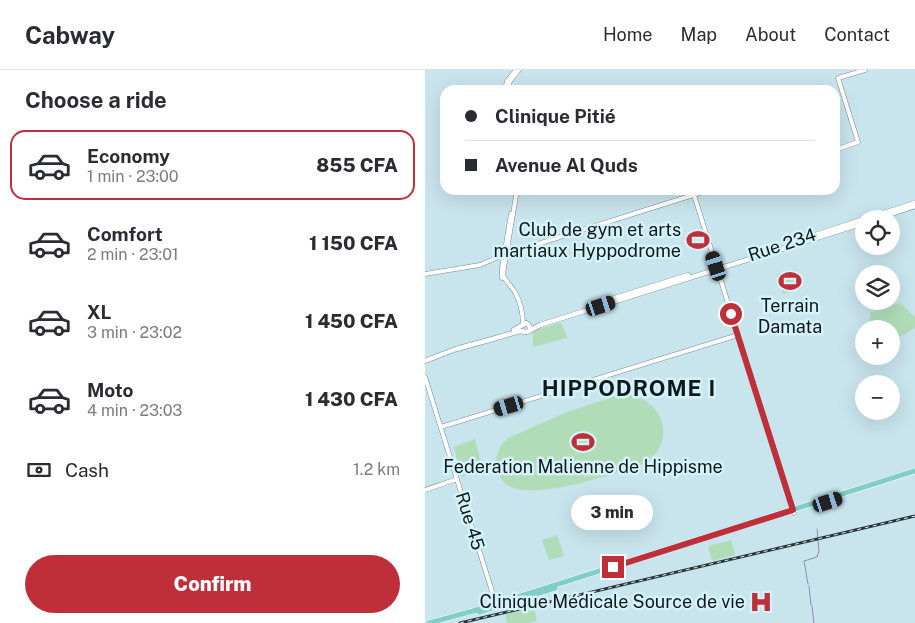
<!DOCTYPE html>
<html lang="en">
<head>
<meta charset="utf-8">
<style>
  body { margin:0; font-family:"Public Sans",sans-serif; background:#f7f7f7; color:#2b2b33; height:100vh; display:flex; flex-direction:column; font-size:19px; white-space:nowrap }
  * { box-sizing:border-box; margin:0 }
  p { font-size:16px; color:#7c7c81 }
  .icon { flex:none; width:28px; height:28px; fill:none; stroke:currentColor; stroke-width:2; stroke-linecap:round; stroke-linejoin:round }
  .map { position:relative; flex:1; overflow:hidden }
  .details { display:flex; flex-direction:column; background:#fff; width:425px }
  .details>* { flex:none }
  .hud { position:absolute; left:15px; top:15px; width:400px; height:110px; border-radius:15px; box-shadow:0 5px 20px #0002; display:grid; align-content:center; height:110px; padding:0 25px; background:#fff }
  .buttons { position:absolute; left:430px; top:140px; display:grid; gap:10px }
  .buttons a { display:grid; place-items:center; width:45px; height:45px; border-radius:50%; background:#fff; box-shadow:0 5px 20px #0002; font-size:25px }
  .end { position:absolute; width:22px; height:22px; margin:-11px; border:6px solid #bf2f3a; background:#fff; box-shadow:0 0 0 2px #fff }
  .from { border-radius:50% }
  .bubble { position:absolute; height:35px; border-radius:18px; background:#fff; box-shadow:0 5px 20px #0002; font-size:16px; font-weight:800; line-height:35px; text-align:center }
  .car { position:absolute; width:15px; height:30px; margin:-15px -8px; border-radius:6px; box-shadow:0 0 4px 1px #0007; background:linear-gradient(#222 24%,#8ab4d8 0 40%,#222 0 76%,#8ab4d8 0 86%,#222 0) }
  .hud b { display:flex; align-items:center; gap:18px; height:48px; font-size:19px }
  .hud b+b { border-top:1px solid #e1e1e2 }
  .hud i { width:12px; height:12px; background:#2b2b33 }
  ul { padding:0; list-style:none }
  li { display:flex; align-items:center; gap:15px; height:70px; margin:0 10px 8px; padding:0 15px; border:2px solid transparent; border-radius:15px }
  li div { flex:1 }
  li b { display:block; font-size:19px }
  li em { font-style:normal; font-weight:800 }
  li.selected { border-color:#bf2f3a }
  li>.icon { width:45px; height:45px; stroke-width:1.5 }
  h2 { padding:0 25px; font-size:22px; line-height:60px }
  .pay { display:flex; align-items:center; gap:12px; height:55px; padding:0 25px; font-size:19px }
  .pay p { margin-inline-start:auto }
  .action { display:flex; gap:10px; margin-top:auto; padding:10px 25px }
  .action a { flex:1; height:58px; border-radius:30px; background:#bf2f3a; color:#fff; font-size:20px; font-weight:800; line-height:58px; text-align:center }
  header { display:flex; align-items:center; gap:30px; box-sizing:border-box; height:70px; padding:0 25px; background:#fff; border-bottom:1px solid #e1e1e2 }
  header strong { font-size:24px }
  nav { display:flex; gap:28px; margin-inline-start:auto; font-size:18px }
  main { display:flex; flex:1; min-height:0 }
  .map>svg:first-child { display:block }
  .green { fill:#b0ddb8 }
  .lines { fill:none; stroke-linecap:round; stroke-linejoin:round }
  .stream { stroke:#8a8bc1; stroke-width:1 }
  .tertiary-casing { stroke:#738e95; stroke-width:5 }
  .secondary-casing { stroke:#738e95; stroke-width:5.5 }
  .primary-casing { stroke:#fff; stroke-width:6 }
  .tertiary { stroke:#fff; stroke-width:4 }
  .secondary { stroke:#fff; stroke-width:4.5 }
  .primary { stroke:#80cec5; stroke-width:5 }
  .rail-casing { stroke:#273437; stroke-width:3 }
  .rail { stroke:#d5f1f9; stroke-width:1; stroke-dasharray:4; stroke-linecap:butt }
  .route { stroke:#bf2f3a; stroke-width:6 }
  .labels { text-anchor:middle; stroke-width:5; stroke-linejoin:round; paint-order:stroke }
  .poi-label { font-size:18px; fill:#0e191b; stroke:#d5f1f9; text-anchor:end }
  .street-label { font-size:18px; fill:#0e191b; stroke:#d5f1f9 }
  .district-label { font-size:22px; font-weight:bold; letter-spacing:1px; fill:#0e191b; stroke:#d5f1f9 }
</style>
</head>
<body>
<header>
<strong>Cabway</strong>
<nav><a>Home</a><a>Map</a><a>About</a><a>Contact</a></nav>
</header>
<main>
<section class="details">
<h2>Choose a ride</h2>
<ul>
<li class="selected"><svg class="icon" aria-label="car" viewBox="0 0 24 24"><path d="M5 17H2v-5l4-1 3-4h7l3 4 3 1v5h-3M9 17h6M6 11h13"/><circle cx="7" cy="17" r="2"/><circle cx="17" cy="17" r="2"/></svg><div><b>Economy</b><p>1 min · 23:00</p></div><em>855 CFA</em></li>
<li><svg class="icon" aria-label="car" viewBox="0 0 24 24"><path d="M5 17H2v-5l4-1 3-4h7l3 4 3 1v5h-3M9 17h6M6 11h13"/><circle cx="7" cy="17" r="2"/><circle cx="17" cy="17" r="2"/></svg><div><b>Comfort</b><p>2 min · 23:01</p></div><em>1 150 CFA</em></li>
<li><svg class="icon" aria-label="car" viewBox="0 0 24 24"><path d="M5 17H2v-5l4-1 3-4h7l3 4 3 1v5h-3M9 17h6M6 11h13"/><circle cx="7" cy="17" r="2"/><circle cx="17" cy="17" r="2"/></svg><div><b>XL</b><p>3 min · 23:02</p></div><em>1 450 CFA</em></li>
<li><svg class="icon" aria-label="car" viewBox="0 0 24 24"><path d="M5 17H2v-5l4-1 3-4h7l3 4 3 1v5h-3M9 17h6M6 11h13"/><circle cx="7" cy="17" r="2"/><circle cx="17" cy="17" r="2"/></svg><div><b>Moto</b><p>4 min · 23:03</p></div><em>1 430 CFA</em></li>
</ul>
<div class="pay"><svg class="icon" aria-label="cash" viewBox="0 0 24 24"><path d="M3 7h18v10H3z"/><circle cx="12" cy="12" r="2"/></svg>Cash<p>1.2 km</p></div>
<div class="action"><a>Confirm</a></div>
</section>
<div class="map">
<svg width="490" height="553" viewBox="0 0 490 553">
  <rect width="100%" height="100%" fill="#c8e4ec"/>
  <!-- green -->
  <path class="green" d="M 371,199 L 377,218 L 358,224 L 352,204 Z
    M 475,233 L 490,247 L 490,258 L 476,266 L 466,270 L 466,259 L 443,259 L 446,242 Z
    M 134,253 L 137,254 L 142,268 L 108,277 L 108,261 Z
    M 194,325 C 244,322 257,385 205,399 C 178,407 119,426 92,419 C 82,417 74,409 72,399 C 69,386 74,377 83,368 L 142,342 Z
    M 50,369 L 58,401 L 36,407 L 29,377 Z
    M 132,465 L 139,486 L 124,490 L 117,470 Z
    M 306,470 L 310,485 L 287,491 L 283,476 Z
    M 109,537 L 112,551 L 102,553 L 82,553 L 80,544 Z"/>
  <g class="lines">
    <!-- stream -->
    <path class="stream" d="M 392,459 L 393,468
      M 383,514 L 379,491 L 392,487 L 394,481 L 393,470
      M 384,516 L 386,535
      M 387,536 L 389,553"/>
    <defs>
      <path id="tertiary" d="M 80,20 L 82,11 L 91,0
        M 83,20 L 85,11 L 94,0
        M 410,80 L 433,72 L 413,8 L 440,0
        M 92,120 L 78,204 C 80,212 86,215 90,222 C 95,231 98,244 98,255
        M 269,125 L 369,443
        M 0,204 L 55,195 L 78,185 L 284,120
        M 77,208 L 77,198 L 86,144
        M 0,307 L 71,534
        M 16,357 L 313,265
        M 0,420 L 32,409"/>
      <path id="secondary" d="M 440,149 L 490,133
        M 451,149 L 490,136
        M 366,173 L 439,149
        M 190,228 L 263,205
        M 89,260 L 101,253 L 104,255 L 105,259
        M 0,291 L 31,279 L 64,270 L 95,261 L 102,262 L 115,255 L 439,153"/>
      <path id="primary" d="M 54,542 L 130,518
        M 4,553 L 48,541 L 490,401"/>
    </defs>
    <!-- tertiary casing -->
    <use href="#tertiary" class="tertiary-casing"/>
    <!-- secondary casing -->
    <use href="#secondary" class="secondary-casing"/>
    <!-- primary casing -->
    <use href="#primary" class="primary-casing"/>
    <!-- tertiary -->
    <use href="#tertiary" class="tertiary"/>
    <!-- secondary -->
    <use href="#secondary" class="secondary"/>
    <!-- primary -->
    <use href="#primary" class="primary"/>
    <defs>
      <path id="rail" d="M 35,553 L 490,446"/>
    </defs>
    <!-- rail casing -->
    <use href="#rail" class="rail-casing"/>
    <!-- rail -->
    <use href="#rail" class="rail"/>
  </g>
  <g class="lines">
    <!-- route -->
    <path class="route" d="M 188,497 L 368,440 L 306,244"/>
  </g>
  <!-- icons -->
  <defs>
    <symbol id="stadium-bare" viewBox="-9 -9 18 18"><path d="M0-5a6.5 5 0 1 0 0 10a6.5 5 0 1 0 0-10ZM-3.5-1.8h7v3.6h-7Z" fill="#bf2f3a" stroke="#d5f1f9" stroke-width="2.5" paint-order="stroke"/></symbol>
    <symbol id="hospital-bare" viewBox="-9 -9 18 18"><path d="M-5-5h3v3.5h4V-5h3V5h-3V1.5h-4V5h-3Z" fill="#bf2f3a" stroke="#d5f1f9" stroke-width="2.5" paint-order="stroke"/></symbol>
  </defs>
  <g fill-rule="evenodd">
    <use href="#stadium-bare" x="257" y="154" width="32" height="32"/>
    <use href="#stadium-bare" x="349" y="195" width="32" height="32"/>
    <use href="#stadium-bare" x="142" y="356" width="32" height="32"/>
    <use href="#hospital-bare" x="320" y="516" width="32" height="32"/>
  </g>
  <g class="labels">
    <!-- poi labels -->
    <g class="poi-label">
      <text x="256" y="166">Club de gym et arts<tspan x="256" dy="21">martiaux Hyppodrome</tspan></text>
      <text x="365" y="242" text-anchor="middle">Terrain<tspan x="365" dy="21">Damata</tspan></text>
      <text x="158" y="403" text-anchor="middle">Federation Malienne de Hippisme</text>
      <text x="320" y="538">Clinique Médicale Source de vie</text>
    </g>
    <!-- street labels -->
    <g class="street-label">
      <text transform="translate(357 175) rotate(-18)" y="6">Rue 234</text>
      <text transform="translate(45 451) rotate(73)" y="6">Rue 45</text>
    </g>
    <!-- district labels -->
    <g class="district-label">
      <text x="204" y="326">HIPPODROME I</text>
    </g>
  </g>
</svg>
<div class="buttons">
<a><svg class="icon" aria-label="locate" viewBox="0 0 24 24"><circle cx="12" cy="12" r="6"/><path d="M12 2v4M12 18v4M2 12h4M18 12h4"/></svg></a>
<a><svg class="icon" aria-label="layers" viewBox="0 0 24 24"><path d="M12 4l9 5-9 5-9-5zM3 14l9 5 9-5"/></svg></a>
<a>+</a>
<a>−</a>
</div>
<i class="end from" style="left:306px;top:244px"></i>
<i class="end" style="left:188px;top:497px"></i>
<div class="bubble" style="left:146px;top:425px;width:82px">3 min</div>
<i class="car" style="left:291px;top:196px;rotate:342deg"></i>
<i class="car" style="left:176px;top:236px;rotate:72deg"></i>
<i class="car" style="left:84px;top:336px;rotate:253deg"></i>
<i class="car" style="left:403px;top:432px;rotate:72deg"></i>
<div class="hud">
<b><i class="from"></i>Clinique Pitié</b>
<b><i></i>Avenue Al Quds</b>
</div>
</div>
</main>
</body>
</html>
